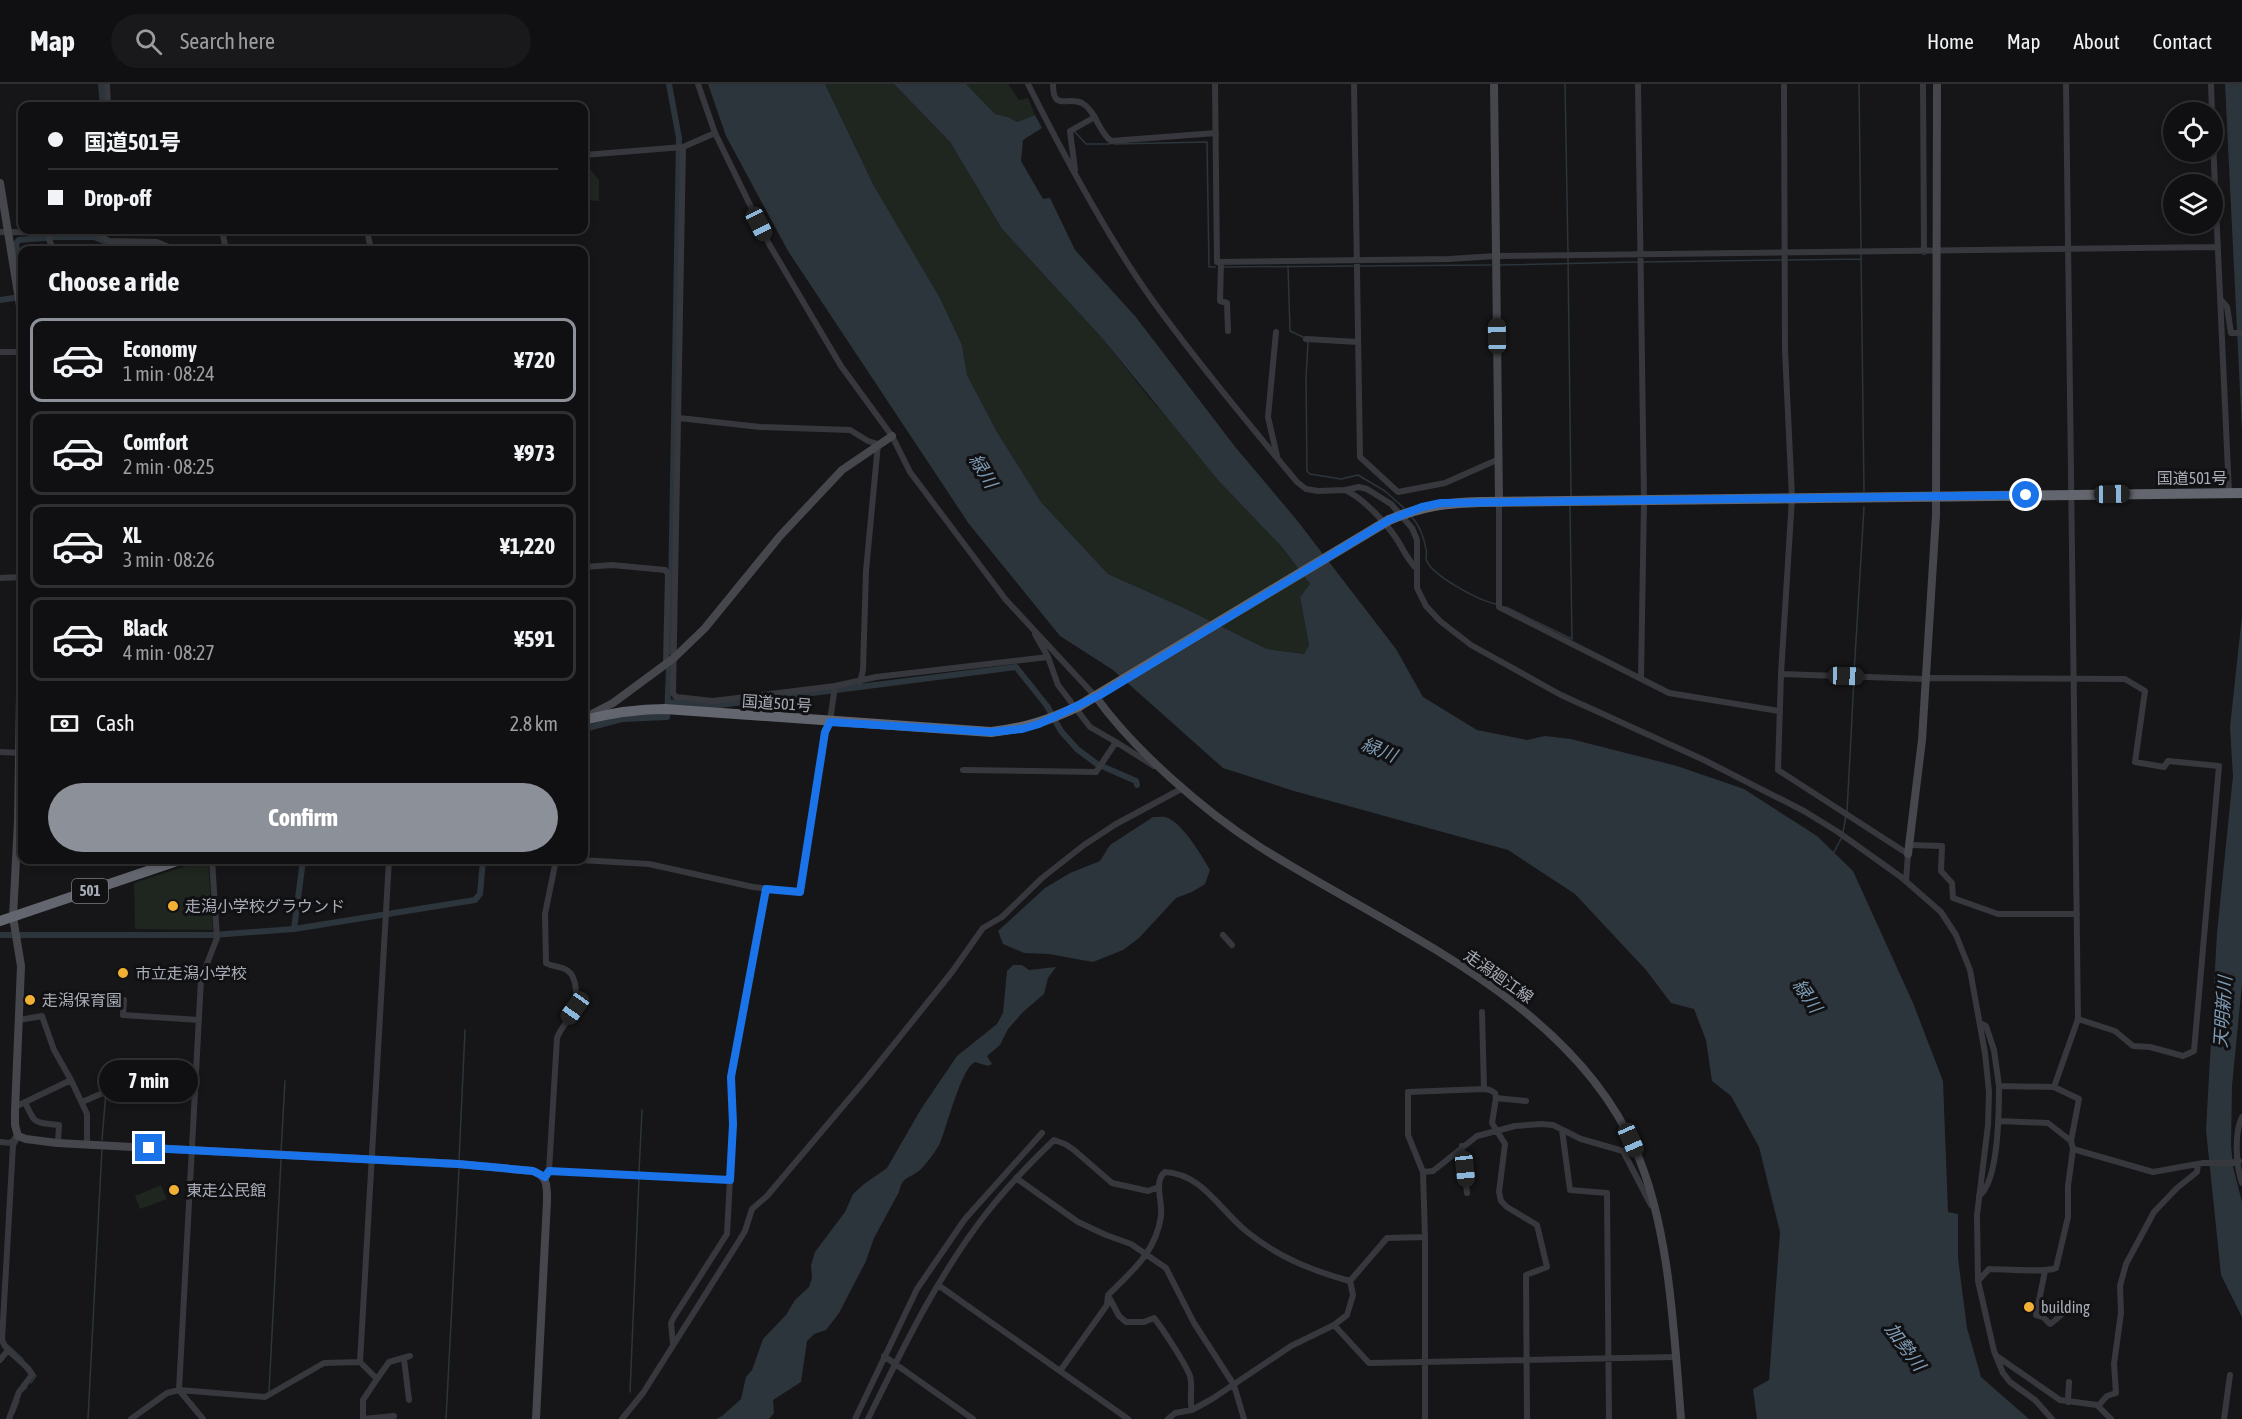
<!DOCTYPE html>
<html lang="en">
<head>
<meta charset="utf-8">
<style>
  body { margin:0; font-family:"Asap Condensed","Noto Sans JP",sans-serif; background:#19191b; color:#f1f3f6; height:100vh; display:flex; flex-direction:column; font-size:22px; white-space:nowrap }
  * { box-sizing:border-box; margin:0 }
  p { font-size:20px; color:#9c9d9f }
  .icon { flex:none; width:33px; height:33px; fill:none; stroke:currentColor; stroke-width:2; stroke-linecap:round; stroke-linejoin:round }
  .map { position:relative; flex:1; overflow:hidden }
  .details { position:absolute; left:18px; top:162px; width:570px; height:618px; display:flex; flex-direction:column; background:#101012; border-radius:12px; box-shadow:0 3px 9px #0003,0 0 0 2px #303032 }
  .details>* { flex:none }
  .hud { position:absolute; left:18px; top:18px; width:570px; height:132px; border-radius:12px; box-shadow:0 3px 9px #0003,0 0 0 2px #303032; display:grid; align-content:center; height:132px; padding:0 30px; background:#101012 }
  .buttons { position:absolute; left:2163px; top:18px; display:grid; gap:12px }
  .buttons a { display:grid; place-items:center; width:60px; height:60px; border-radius:50%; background:#101012; box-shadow:0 3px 9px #0003,0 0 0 2px #303032; font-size:30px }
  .end { position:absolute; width:27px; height:27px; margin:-14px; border:8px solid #1a73e8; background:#fff; box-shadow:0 0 0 3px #fff }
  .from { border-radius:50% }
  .bubble { position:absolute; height:42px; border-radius:21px; background:#101012; box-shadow:0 3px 9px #0003,0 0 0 2px #303032; font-size:20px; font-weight:700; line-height:42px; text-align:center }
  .car { position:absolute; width:18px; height:36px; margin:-18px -9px; border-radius:8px; box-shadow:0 0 4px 2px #0007; background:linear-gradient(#222 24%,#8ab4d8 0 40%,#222 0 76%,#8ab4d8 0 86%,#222 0) }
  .hud b { display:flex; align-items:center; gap:21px; height:57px; font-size:22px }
  .hud b+b { border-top:2px solid #303032 }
  .hud i { width:15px; height:15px; background:#f1f3f6 }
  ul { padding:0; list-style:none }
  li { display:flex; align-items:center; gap:18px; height:84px; margin:0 12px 9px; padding:0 18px; border:3px solid #303032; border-radius:12px }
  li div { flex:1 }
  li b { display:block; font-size:22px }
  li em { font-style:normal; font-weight:700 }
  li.active { border-color:#8c9099 }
  li>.icon { width:54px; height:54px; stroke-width:1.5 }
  h2 { padding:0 30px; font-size:27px; line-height:72px }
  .pay { display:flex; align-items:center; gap:15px; height:66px; padding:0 30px; font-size:22px }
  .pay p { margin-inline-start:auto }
  .button { display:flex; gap:12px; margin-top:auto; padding:12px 30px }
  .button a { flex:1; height:69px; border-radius:36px; background:#8c9099; color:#fff; font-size:24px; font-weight:700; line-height:69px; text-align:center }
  header { display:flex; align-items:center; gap:36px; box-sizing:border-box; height:84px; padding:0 30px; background:#101012; border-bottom:2px solid #303032 }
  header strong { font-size:28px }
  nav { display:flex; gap:33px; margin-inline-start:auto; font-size:21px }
  .search { width:420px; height:54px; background:#19191b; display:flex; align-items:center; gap:15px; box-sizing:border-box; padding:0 21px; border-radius:33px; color:#9c9d9f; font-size:22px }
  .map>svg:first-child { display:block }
  .green { fill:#1e261f }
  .water { fill:#2c353c }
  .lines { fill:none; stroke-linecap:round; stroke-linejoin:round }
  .stream { stroke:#2c353c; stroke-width:1.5 }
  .canal { stroke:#2c353c; stroke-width:6 }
  .street { stroke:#37383d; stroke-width:6 }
  .secondary { stroke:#45474d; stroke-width:8 }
  .highway { stroke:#63666e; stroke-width:10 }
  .highway-bridge { stroke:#63666e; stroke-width:10 }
  .route { stroke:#1a73e8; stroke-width:8 }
  .poi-dot { fill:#f2b134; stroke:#111113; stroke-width:2 }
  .labels { text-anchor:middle; stroke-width:6; stroke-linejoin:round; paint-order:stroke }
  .shield { fill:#111113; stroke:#7b7e86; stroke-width:1.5 }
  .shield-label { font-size:15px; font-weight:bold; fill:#a8adb8 }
  .street-label { font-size:16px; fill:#a8adb8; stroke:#111113 }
  .poi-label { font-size:16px; fill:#a8adb8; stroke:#111113; text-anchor:start }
  .water-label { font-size:18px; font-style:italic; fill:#7f9bb3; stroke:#111113 }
</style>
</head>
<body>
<header>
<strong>Map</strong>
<div class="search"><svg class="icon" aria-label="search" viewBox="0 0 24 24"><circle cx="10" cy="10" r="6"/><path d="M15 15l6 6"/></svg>Search here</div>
<nav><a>Home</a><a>Map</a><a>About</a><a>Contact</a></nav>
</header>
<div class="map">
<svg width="2242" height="1335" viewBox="0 0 2242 1335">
  <rect width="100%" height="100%" fill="#161618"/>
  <!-- green -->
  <path class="green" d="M 825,0 L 894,0 L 950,58 L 1002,145 L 1102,254 L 1147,311 L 1282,463 L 1310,500 L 1300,513 L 1309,561 L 1305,570 L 1267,565 L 1182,523 L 1108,490 L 1041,418 L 997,348 L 967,291 L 962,261 L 940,214 L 874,102 Z
    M 966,0 L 1008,0 L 1019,16 L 1028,14 L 1035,31 L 1017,38 L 1008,33 L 995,30 Z
    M 584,84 L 589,84 L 599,96 L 599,117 L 584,116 Z
    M 204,776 L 208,776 L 213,846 L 135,845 L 134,799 Z
    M 161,1101 L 167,1115 L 140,1125 L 135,1112 Z"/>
  <!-- water -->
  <path class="water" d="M 708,0 L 825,0 L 874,102 L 940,214 L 962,261 L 967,291 L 997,348 L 1041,418 L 1108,490 L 1182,523 L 1267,565 L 1304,570 L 1309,561 L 1300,513 L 1310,500 L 1282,463 L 1219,397 L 1102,254 L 1002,145 L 950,58 L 894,0 L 966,0 L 995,30 L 1008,33 L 1017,38 L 1035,31 L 1042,44 L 1023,56 L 1021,77 L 1043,115 L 1050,114 L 1075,166 L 1135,232 L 1236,364 L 1296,435 L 1396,565 L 1423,613 L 1477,646 L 1527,656 L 1545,652 L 1571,655 L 1677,682 L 1744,705 L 1817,752 L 1853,787 L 1913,919 L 1943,997 L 1948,1128 L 1958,1130 L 1958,1174 L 1967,1244 L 1981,1293 L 2029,1335 L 1757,1335 L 1753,1305 L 1769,1296 L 1780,1148 L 1759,1063 L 1731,1012 L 1712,997 L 1706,956 L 1694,925 L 1671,919 L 1646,886 L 1575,810 L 1508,766 L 1294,707 L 1223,684 L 1113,586 L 1060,552 L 969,440 L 788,167 L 726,52 Z
    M 2225,0 L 2242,0 L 2242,348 Z
    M 2242,532 L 2242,900 L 2232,1002 L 2231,1061 L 2233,1083 L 2242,1118 L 2242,1233 L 2221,1191 L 2206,1046 L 2217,849 L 2233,692 L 2230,643 Z
    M 1153,733 C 1158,733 1163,732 1168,734 C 1183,740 1202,772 1210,786 L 1205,800 L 1192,808 L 1176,814 L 1139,854 L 1123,866 L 1093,878 L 1049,870 L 1024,869 L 1003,860 L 998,847 L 1045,804 L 1070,789 L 1100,777 L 1110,761 Z
    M 1013,881 L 1022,881 L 1029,886 L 1056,883 L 1048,894 L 1044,910 L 1023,928 L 1008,945 L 1000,961 L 987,972 L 992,980 L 988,982 L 975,978 C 961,984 947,1043 940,1059 C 936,1067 927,1079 921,1085 C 911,1095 903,1090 899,1108 L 874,1154 L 866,1177 L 839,1229 L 826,1246 L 814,1250 L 807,1257 L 801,1298 L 773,1316 L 774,1329 L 769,1335 L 716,1335 L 722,1332 L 741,1315 L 746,1293 L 752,1286 L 763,1255 L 786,1231 L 795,1216 L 809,1203 L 812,1194 L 811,1181 L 815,1168 L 845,1128 L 853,1110 L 864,1100 L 887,1084 L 921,1025 L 957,972 L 997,940 L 1003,929 L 1007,887 Z"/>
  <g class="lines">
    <!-- stream -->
    <path class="stream" d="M 1565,0 L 1568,169
      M 1859,0 L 1861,164
      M 1075,48 L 1086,60 L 1110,60
      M 1114,60 L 1207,58 L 1209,183 L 1215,183
      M 1861,168 L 1864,407
      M 1568,174 L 1571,412
      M 1787,176 L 1861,175
      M 1643,178 L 1782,176
      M 1499,181 L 1638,178
      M 1288,182 L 1290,247 L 1303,253
      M 1358,182 L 1491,181
      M 1223,183 L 1353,182
      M 1308,258 L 1306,294 L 1307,387 L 1310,390 L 1341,395 L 1358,391 L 1385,407 L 1404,424
      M 1411,432 C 1420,442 1424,453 1426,465 C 1427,468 1426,472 1426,475 C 1430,491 1480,517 1496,520
      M 1506,523 L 1572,555 L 1570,422
      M 1854,590 L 1864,423
      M 1847,728 L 1854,595
      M 1843,748 L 1846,732
      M 1833,770 L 1842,753
      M 102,1056 L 108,983
      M 281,1068 L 285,997
      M 459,1077 L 465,946
      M 639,1088 L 642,1026
      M 9,1262 L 23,1275
      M 30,1283 L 36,1292 L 31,1299
      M 23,1307 L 27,1303
      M 269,1308 L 281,1076
      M 630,1308 L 639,1095
      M 14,1329 L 19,1317
      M 88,1335 L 102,1064
      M 446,1335 L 459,1085"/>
    <!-- canal -->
    <path class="canal" d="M 101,0 L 103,22
      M 669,0 L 679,54 L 670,568
      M 21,208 L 22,204 L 16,159 L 19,156 L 56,153 L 94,153 L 111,160 L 170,166
      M 0,216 L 14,214
      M 668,618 L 712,622 L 1016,583 L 1047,622 L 1061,647 L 1077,665 L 1097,680 L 1136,697 L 1137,701
      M 584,645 L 622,635 L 667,633 L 669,585
      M 294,845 L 303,776
      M 0,851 L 213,851 L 294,845 L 475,816 L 480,810 L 483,776"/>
    <!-- street -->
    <path class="street" d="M 107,0 L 108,22
      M 698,0 L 715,49 L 769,160 L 841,282 L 892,352 L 910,388 L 1006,516 L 1096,613
      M 1028,0 C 1064,72 1106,151 1153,217 C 1198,279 1248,339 1297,398 L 1306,405 L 1318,407 L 1345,406 L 1359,403 L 1367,405 L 1391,420 L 1412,444 L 1417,456 L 1417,504 L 1426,522 L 1440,537 L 1471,561 L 1561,611 L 1704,676 L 1804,727 L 1838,748 L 1901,793 L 1941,828 L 1956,851 L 1970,886 L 1985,969 L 1989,1008 L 1988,1041 L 1977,1131 L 1978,1197 L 1994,1267 L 2003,1289 L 2010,1298 L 2035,1316 L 2052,1335
      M 1053,0 C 1053,28 1067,12 1082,19 C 1096,27 1098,47 1111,57 L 1216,49
      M 1215,0 L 1217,178 L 1449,175 L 1496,172 L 2217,163
      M 1354,0 L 1360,373 L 1398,408 L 1445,399 L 1499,375
      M 1638,0 L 1644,417 L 1641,594
      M 1784,0 L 1785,266 L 1792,414 L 1781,590 L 1778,686 L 1908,770 L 1906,797
      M 1923,0 L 1924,168
      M 2211,0 L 2212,28
      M 2212,35 L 2229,409
      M 683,63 L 673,609 L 676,613 L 713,617 L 835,602 L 876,593 L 1048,573
      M 584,71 L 683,63 L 715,49
      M 1075,86 L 1070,47 L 1095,33
      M 222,146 L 226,166
      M 367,146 L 371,166
      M 0,148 L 96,149 L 109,157 L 157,158 L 176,166
      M 49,150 L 49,156 L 54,166
      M 1221,178 L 1220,217 L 1227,219 L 1228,247
      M 2221,216 L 2227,223 L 2231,249 L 2242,249
      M 1276,248 L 1268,333 L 1277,372
      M 1306,255 L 1358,258
      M 0,268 L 22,268
      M 679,334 L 760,343 L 850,346 L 868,357 L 878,360 L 866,487 L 863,586 L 860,598
      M 1345,406 C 1362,413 1386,439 1396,454 C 1404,466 1407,476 1417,485
      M 1499,417 L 1499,523 L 1669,609 L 1779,627
      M 584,483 L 612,481 L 665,486 L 668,490 L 666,579
      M 0,494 L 22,493
      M 1781,590 L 1925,595 L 1928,594 L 2125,595 L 2145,607 L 2135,678 L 2164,683 L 2168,677 L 2219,682 L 2194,967 L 2183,972 L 2150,963 L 2133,962 L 2115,947 L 2078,935
      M 1116,658 L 1154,682
      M 0,668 L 22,669
      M 963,686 L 1096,688 L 1116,658 L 1090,643 L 1058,601 L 1048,573 L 1035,550
      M 1910,761 L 1942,762 L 1941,787 L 1952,799 L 1953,814 L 1998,830 L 2077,830
      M 580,776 L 649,780 L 753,803 L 800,808 L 825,648 L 830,637 L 835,602
      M 1223,851 L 1232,861
      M 124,916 L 123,931 L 199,936
      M 1482,928 L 1484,1005
      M 71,996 L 87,1030 L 87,1060
      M 2054,1003 L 2078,935 L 2066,0
      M 1496,1014 L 1526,1017
      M 25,1018 C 35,1041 34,1038 59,1041 L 58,1059
      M 82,1018 L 103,1009
      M 15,1023 L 71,996 L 54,966 L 42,932 L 19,936
      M 2242,1033 C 2234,1049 2236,1082 2242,1099
      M 1999,1037 L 2048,1039 L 2071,1057
      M 1562,1046 L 1570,1106 L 1607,1109 L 1609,1335
      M 0,1058 L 11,1059 L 15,1054
      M 1462,1062 L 1467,1109
      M 2073,1065 L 2153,1088 L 2203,1079 L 2230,1079 L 2239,1077
      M 549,1087 L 730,1096
      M 1423,1088 L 1433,1087 L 1477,1052 L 1515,1042 L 1541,1040 L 1553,1041 L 1581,1055 L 1623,1067 L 1651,1121
      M 545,1093 L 549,1087 L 557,954 C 561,943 570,935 574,925 C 578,916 577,893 568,887 C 562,882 552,883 546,879 L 545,830 L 556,776
      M 1016,1094 L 1078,1138 L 1106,1151 L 1131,1160 L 1166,1184 L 1194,1239 L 1234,1301 L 1244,1335
      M 1979,1112 C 1999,1097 1999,1026 1999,1002
      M 2045,1187 L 2036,1231 L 2043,1233 L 2050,1240 C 2060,1234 2067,1222 2078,1221
      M 1350,1197 L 1387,1154 L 1425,1153
      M 1978,1197 L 1989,1185 C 2004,1185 2045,1189 2056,1184 L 2068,1133 L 2068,1102 L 2073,1065 L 2071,1057 L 2079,1015 L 2054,1003 L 1999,1002 L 1994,966 L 1986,942 L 1980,939
      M 938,1201 L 1128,1335
      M 1110,1215 L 1119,1232 L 1126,1238 L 1144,1238 L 1154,1234 C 1163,1245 1185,1279 1190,1292 C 1193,1302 1189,1315 1192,1326
      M 1334,1241 L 1369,1279 L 1675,1273
      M 673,1260 L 671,1239 L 674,1233 L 727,1150 L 733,1040 L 731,993 L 766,805
      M 884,1272 L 973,1335
      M 1998,1273 L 2060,1316 L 2097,1321 L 2111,1335
      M 404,1275 L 409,1316
      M 0,1276 L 8,1266
      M 360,1278 L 389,776
      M 1060,1287 L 1107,1221 L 1108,1211 C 1132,1187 1156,1168 1161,1132 C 1163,1118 1153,1097 1165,1088 C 1202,1090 1219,1125 1246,1147 C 1276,1172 1312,1187 1350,1197
      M 377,1295 L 389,1278 L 410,1272
      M 2068,1318 L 2069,1298
      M 2098,1322 L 2107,1312 L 2116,1309 L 2114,1280 L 2121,1229 L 2120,1202 L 2126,1180 L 2154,1128 L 2177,1104 L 2197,1088 L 2198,1080
      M 9,1335 L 19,1308 L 32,1291 C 26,1277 7,1271 2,1256 L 13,1061 L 18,1052
      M 131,1335 L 167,1309 L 179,1306 L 265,1313 L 324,1279 L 360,1278 L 377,1295 L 363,1316 L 363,1335 L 394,1332
      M 203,1335 L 179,1306 L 201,895 L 217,854 L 212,776
      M 622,1335 L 643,1309 L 739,1157 L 745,1147 L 752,1125 L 767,1112 L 866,995 L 952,888 L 983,844 L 1002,833 L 1042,794 L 1084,761 L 1116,740 L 1183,704
      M 855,1335 L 917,1205 L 965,1135 L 1042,1049
      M 868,1335 C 903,1264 937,1193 985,1131 C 1006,1104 1029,1080 1054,1056 L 1065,1060 L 1074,1066 L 1112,1099 L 1148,1107 L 1159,1103
      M 1168,1335 L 1175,1329 L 1192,1326 L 1212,1315 L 1291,1262 L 1334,1241 L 1347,1231 L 1353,1211 L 1350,1197
      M 1425,1335 L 1425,1153 L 1423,1088 L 1408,1051 L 1408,1008 L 1484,1005 L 1490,1006 L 1495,1009 L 1496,1014 L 1492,1039 L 1505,1060 L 1499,1108 L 1501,1117 L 1507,1123 L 1537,1141 L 1547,1183 L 1526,1191 L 1527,1335
      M 2224,1335 L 2230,1291"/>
    <!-- secondary -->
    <path class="secondary" d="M 1494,0 L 1499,417
      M 0,99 L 22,234
      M 22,484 L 18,737 L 13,833 L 21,882 L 15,1027 L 15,1041 L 18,1052 L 26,1055 L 57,1059 L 458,1080 L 533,1087 C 548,1092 547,1103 547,1117 L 536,1335
      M 1096,613 C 1135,667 1204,727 1260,763 C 1391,846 1571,916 1636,1067 C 1670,1145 1674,1250 1681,1335
      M 588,632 L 613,619 L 674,574 L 705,544 L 780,452 L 842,386 L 892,352
      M 1908,770 L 1922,656 L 1936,431 L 1937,0"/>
    <!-- highway -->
    <path class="highway" d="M 1481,418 L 2242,409
      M 1079,622 L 1389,436
      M 584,636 C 611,629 636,625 665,625 L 991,648
      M 0,837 L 180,776"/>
    <!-- highway-bridge -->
    <path class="highway-bridge" d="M 1389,436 C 1422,422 1445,419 1481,418
      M 991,648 C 1026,644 1047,637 1079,622"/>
  </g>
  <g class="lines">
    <!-- route -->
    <path class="route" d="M 149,1064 L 458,1080 L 533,1087 L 545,1093 L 549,1087 L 730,1096 L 733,1040 L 731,993 L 766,805 L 800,808 L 825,648 L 830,638 L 991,648 L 1022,645 L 1039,640 L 1100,611 L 1389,436 L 1422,423 L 1441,419 L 2026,411"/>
  </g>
  <!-- markers -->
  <g class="poi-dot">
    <circle cx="173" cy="822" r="6"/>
    <circle cx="123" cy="889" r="6"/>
    <circle cx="30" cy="916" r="6"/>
    <circle cx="174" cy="1106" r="6"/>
    <circle cx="2029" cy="1223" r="6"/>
  </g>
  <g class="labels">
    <!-- shield labels -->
    <rect class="shield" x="72" y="795" width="36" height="24" rx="4.5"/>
    <g class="shield-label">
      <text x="90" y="812">501</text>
    </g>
    <!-- street labels -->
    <g class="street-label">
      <text x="2192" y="400">国道501号</text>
      <text transform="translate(777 619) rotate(4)" y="6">国道501号</text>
      <text transform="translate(1499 892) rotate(35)" y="6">走潟廻江線</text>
    </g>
    <!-- poi labels -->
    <g class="poi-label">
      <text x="185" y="828">走潟小学校グラウンド</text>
      <text x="135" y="895">市立走潟小学校</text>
      <text x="42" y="922">走潟保育園</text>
      <text x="186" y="1112">東走公民館</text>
      <text x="2041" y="1229">building</text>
    </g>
    <!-- water labels -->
    <g class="water-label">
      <text transform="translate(983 387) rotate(59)" y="6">緑川</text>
      <text transform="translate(1379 666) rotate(22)" y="6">緑川</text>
      <text transform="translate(1807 912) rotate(56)" y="6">緑川</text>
      <text transform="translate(2223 928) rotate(-86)" y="6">天明新川</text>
      <text transform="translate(1905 1263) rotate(54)" y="6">加勢川</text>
    </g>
  </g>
</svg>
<div class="buttons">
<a><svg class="icon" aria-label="locate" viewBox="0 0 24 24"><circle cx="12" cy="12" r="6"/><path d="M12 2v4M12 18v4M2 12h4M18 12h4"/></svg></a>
<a><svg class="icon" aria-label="layers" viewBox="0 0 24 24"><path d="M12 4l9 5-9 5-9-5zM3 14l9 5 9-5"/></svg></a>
</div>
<i class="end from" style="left:2026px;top:411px"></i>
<i class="end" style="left:149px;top:1064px"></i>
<div class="bubble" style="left:99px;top:976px;width:99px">7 min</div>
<i class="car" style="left:759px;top:140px;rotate:153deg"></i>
<i class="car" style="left:1497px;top:252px;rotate:359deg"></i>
<i class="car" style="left:2112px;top:410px;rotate:89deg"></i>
<i class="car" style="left:1846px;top:592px;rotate:92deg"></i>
<i class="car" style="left:575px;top:924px;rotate:215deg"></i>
<i class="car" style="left:1631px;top:1056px;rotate:156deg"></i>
<i class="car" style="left:1465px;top:1085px;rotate:174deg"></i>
<div class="hud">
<b><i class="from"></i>国道501号</b>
<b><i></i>Drop-off</b>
</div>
<section class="details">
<h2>Choose a ride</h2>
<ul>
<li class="active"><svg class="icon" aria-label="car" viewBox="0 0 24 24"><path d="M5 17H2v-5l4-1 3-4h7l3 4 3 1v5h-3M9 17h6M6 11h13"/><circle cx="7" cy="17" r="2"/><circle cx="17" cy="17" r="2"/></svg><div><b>Economy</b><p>1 min · 08:24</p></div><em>¥720</em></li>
<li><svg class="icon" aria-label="car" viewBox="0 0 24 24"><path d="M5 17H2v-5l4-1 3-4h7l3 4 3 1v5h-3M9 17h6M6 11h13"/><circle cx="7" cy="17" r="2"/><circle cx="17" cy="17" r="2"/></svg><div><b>Comfort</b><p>2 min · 08:25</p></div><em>¥973</em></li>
<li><svg class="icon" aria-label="car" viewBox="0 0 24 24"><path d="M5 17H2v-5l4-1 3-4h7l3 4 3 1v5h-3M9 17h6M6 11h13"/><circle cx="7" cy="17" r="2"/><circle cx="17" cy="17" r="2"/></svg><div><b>XL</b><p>3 min · 08:26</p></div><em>¥1,220</em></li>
<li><svg class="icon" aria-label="car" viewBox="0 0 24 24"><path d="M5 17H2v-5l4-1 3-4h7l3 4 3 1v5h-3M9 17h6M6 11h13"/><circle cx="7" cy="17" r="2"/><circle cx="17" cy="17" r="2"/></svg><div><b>Black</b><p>4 min · 08:27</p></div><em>¥591</em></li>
</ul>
<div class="pay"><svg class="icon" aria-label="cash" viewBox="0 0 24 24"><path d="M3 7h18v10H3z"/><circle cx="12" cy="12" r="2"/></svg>Cash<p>2.8 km</p></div>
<div class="button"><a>Confirm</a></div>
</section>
</div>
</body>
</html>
